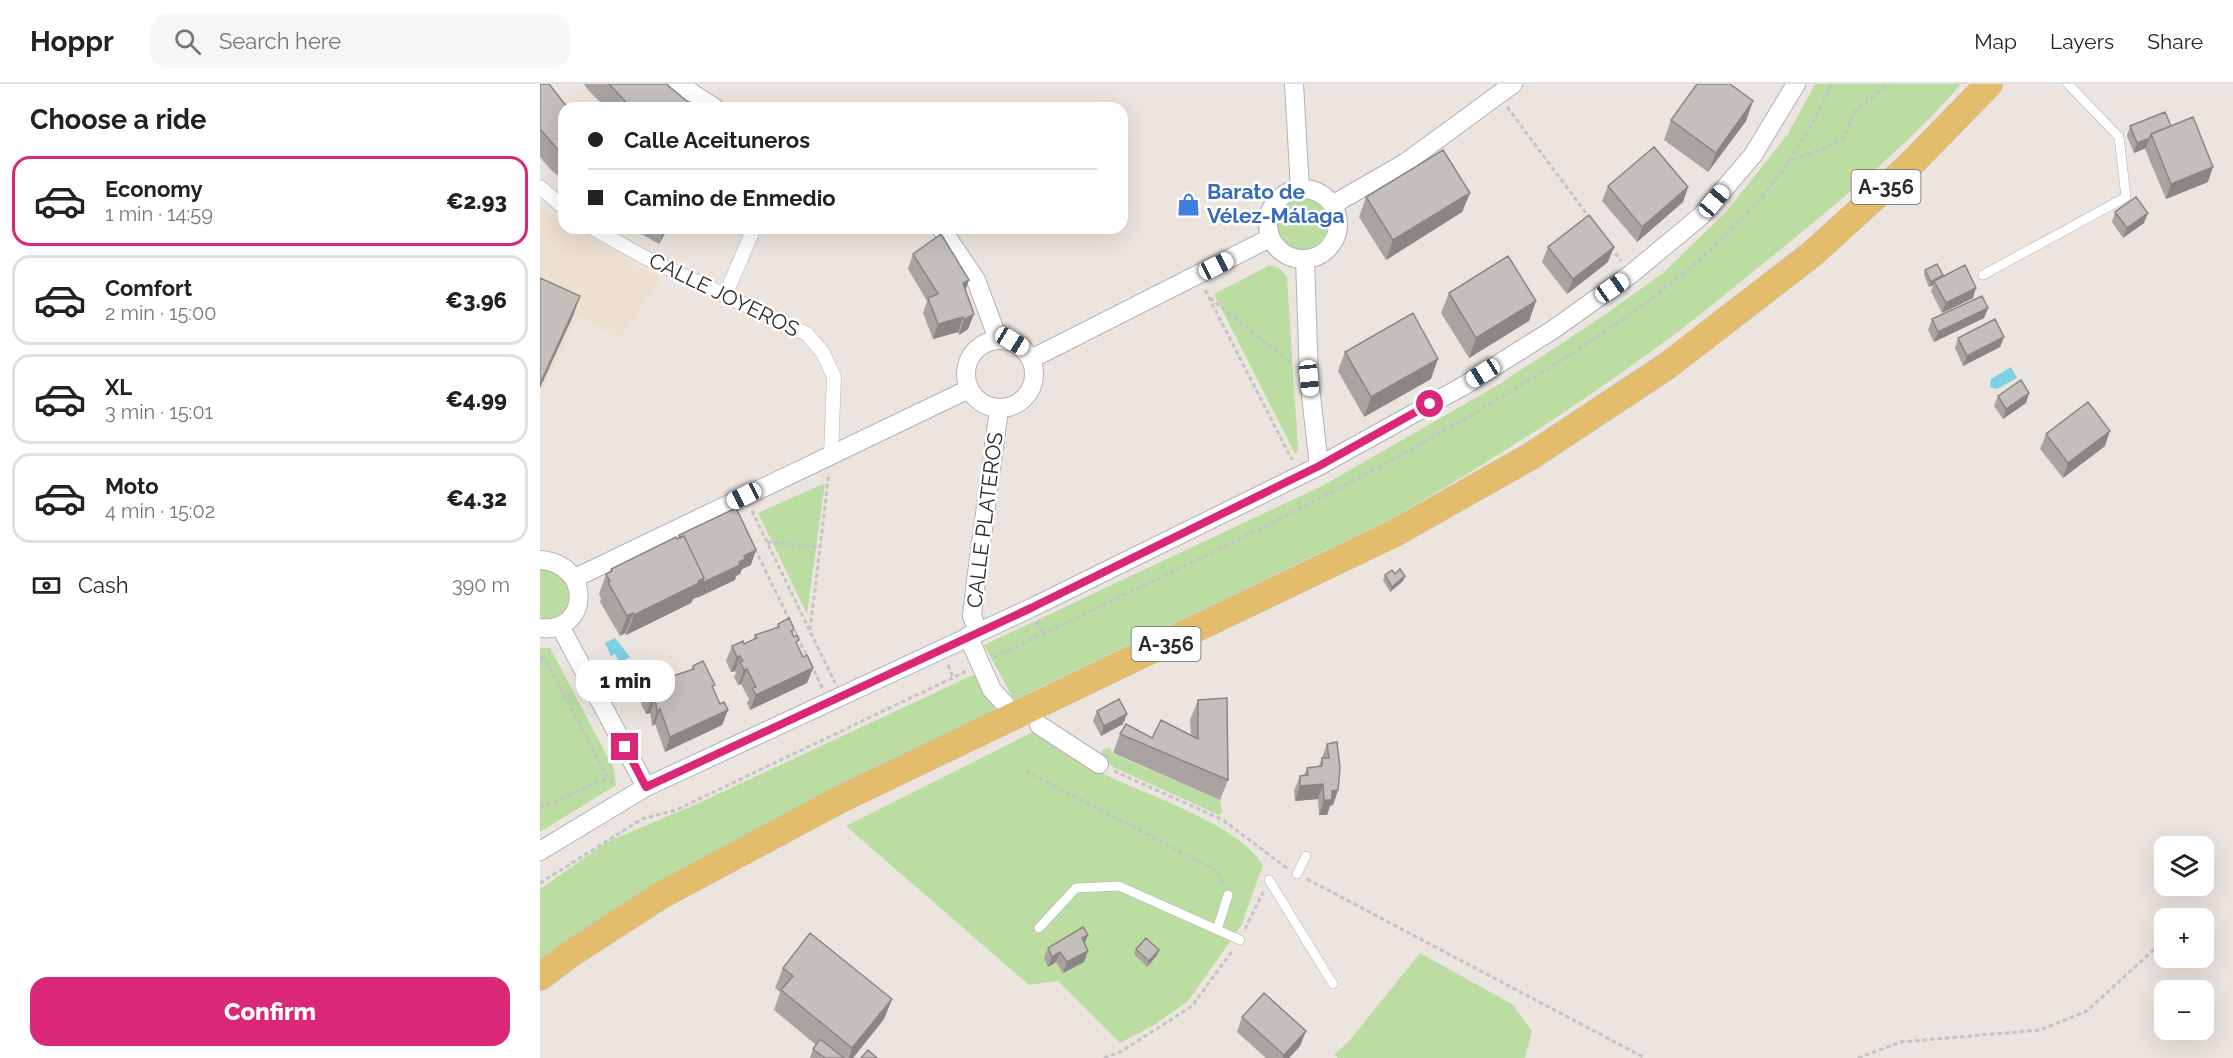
<!DOCTYPE html>
<html lang="en">
<head>
<meta charset="utf-8">
<style>
  body { margin:0; font-family:Raleway,sans-serif; background:#f6f6f6; color:#222; height:100vh; display:flex; flex-direction:column; font-size:22px; white-space:nowrap }
  * { box-sizing:border-box; margin:0 }
  p { font-size:20px; color:#767676 }
  .icon { flex:none; width:33px; height:33px; fill:none; stroke:currentColor; stroke-width:2; stroke-linecap:round; stroke-linejoin:round }
  .map { position:relative; flex:1; overflow:hidden }
  .side { display:flex; flex-direction:column; background:#fff; width:540px }
  .side>* { flex:none }
  .hud { position:absolute; left:18px; top:18px; width:570px; height:132px; border-radius:18px; box-shadow:0 6px 24px #0002; display:grid; align-content:center; height:132px; padding:0 30px; background:#fff }
  .fabs { position:absolute; left:1614px; top:752px; display:grid; gap:12px }
  .fabs a { display:grid; place-items:center; width:60px; height:60px; border-radius:12px; background:#fff; box-shadow:0 6px 24px #0002; font-size:30px }
  .end { position:absolute; width:27px; height:27px; margin:-14px; border:8px solid #db2777; background:#fff; box-shadow:0 0 0 3px #fff }
  .from { border-radius:50% }
  .bubble { position:absolute; height:42px; border-radius:18px; background:#fff; box-shadow:0 6px 24px #0002; font-size:20px; font-weight:800; line-height:42px; text-align:center }
  .car { position:absolute; width:18px; height:36px; margin:-18px -9px; border-radius:8px; box-shadow:0 0 4px 2px #0007; background:linear-gradient(#fff 24%,#345 0 40%,#fff 0 76%,#345 0 86%,#fff 0) }
  .hud b { display:flex; align-items:center; gap:21px; height:57px; font-size:22px }
  .hud b+b { border-top:2px solid #e0e0e0 }
  .hud i { width:15px; height:15px; background:#222 }
  ul { padding:0; list-style:none }
  li { display:flex; align-items:center; gap:18px; height:90px; margin:0 12px 9px; padding:0 18px; border:3px solid #e0e0e0; border-radius:18px }
  li div { flex:1 }
  li b { display:block; font-size:22px }
  li em { font-style:normal; font-weight:800 }
  li.selected { border-color:#db2777 }
  li>.icon { width:54px; height:54px; stroke-width:1.5 }
  h2 { padding:0 30px; font-size:27px; line-height:72px }
  .pay { display:flex; align-items:center; gap:15px; height:66px; padding:0 30px; font-size:22px }
  .pay p { margin-inline-start:auto }
  .button { display:flex; gap:12px; margin-top:auto; padding:12px 30px }
  .button a { flex:1; height:69px; border-radius:18px; background:#db2777; color:#fff; font-size:24px; font-weight:800; line-height:69px; text-align:center }
  header { display:flex; align-items:center; gap:36px; box-sizing:border-box; height:84px; padding:0 30px; background:#fff; border-bottom:2px solid #e0e0e0 }
  header strong { font-size:28px }
  nav { display:flex; gap:33px; margin-inline-start:auto; font-size:21px }
  .search { width:420px; height:54px; background:#f6f6f6; display:flex; align-items:center; gap:15px; box-sizing:border-box; padding:0 21px; border-radius:18px; color:#767676; font-size:22px }
  main { display:flex; flex:1; min-height:0 }
  .map>svg:first-child { display:block }
  .education { fill:#ece0d0 }
  .green { fill:#bbdda1 }
  .water { fill:#7cd1e4 }
  .lines { fill:none; stroke-linecap:round; stroke-linejoin:round }
  .service-casing { stroke:#afb2ba; stroke-width:10 }
  .pedestrian-casing { stroke:#afb2ba; stroke-width:15 }
  .minor-casing { stroke:#afb2ba; stroke-width:20 }
  .primary-casing { stroke:#c4c4c4; stroke-width:28 }
  .path { stroke:#c4c4c4; stroke-width:3; stroke-dasharray:4.5 3; stroke-linecap:butt }
  .service { stroke:#fff; stroke-width:9 }
  .pedestrian { stroke:#fff; stroke-width:14 }
  .minor { stroke:#fff; stroke-width:18 }
  .primary { stroke:#e4bd6c; stroke-width:27 }
  .wall { fill:#a9a4a1 }
  .shaded-wall { fill:#898683 }
  .building { fill:#c4bfbb; stroke:#898683; stroke-width:1.5 }
  .route { stroke:#db2777; stroke-width:8 }
  .labels { text-anchor:middle; stroke-width:5; stroke-linejoin:round; paint-order:stroke }
  .shield { fill:#fff; stroke:#6b6b6b; stroke-width:1.5 }
  .shield-label { font-size:20px; font-weight:bold; fill:#2b2b2b }
  .shop-label { font-size:21px; font-weight:bold; fill:#366cbe; stroke:#fff; text-anchor:start }
  .street-label { font-size:21px; fill:#2b2b2b; stroke:#fff }
</style>
</head>
<body>
<header>
<strong>Hoppr</strong>
<div class="search"><svg class="icon" aria-label="search" viewBox="0 0 24 24"><circle cx="10" cy="10" r="6"/><path d="M15 15l6 6"/></svg>Search here</div>
<nav><a>Map</a><a>Layers</a><a>Share</a></nav>
</header>
<main>
<section class="side">
<h2>Choose a ride</h2>
<ul>
<li class="selected"><svg class="icon" aria-label="car" viewBox="0 0 24 24"><path d="M5 17H2v-5l4-1 3-4h7l3 4 3 1v5h-3M9 17h6M6 11h13"/><circle cx="7" cy="17" r="2"/><circle cx="17" cy="17" r="2"/></svg><div><b>Economy</b><p>1 min · 14:59</p></div><em>€2.93</em></li>
<li><svg class="icon" aria-label="car" viewBox="0 0 24 24"><path d="M5 17H2v-5l4-1 3-4h7l3 4 3 1v5h-3M9 17h6M6 11h13"/><circle cx="7" cy="17" r="2"/><circle cx="17" cy="17" r="2"/></svg><div><b>Comfort</b><p>2 min · 15:00</p></div><em>€3.96</em></li>
<li><svg class="icon" aria-label="car" viewBox="0 0 24 24"><path d="M5 17H2v-5l4-1 3-4h7l3 4 3 1v5h-3M9 17h6M6 11h13"/><circle cx="7" cy="17" r="2"/><circle cx="17" cy="17" r="2"/></svg><div><b>XL</b><p>3 min · 15:01</p></div><em>€4.99</em></li>
<li><svg class="icon" aria-label="car" viewBox="0 0 24 24"><path d="M5 17H2v-5l4-1 3-4h7l3 4 3 1v5h-3M9 17h6M6 11h13"/><circle cx="7" cy="17" r="2"/><circle cx="17" cy="17" r="2"/></svg><div><b>Moto</b><p>4 min · 15:02</p></div><em>€4.32</em></li>
</ul>
<div class="pay"><svg class="icon" aria-label="cash" viewBox="0 0 24 24"><path d="M3 7h18v10H3z"/><circle cx="12" cy="12" r="2"/></svg>Cash<p>390 m</p></div>
<div class="button"><a>Confirm</a></div>
</section>
<div class="map">
<svg width="1693" height="974" viewBox="0 0 1693 974">
  <rect width="100%" height="100%" fill="#ece5df"/>
  <!-- education -->
  <path class="education" d="M 0,123 L 24,138 L 24,144 L 34,144 L 121,195 L 79,255 L 38,230 L 0,313 Z"/>
  <!-- green -->
  <path class="green" d="M 1275,0 L 1421,0 C 1369,61 1293,123 1230,174 C 1193,203 1158,234 1120,261 C 1033,325 942,383 849,436 L 474,616 L 444,561 L 782,402 L 958,301 L 1060,234 L 1123,189 L 1186,128 L 1248,50 Z
    M736 139a26 26 0 1 1 52 0a26 26 0 1 1-52 0Z
    M 730,181 L 739,184 L 747,193 L 758,366 L 755,370 L 674,210 Z
    M 285,399 L 267,530 L 218,429 Z
    M 0,482 L 17,485 L 32,505 C 28,526 22,535 0,536 Z
    M 0,564 L 10,564 L 74,685 L 76,701 L 0,748 Z
    M 435,590 L 457,629 L 0,878 L 0,805 L 67,758 L 159,719 Z
    M 493,648 C 514,661 535,675 556,686 C 603,711 695,737 723,781 L 701,842 L 648,917 L 614,941 L 580,959 L 518,897 L 489,901 L 306,742 Z
    M 570,664 L 573,670 L 680,716 L 682,728 L 679,731 L 573,683 L 560,671 L 564,665 Z
    M 880,869 L 972,920 L 992,947 L 985,974 L 798,974 L 794,971 L 810,956 Z"/>
  <!-- water -->
  <path class="water" d="M 1471,283 L 1477,294 L 1457,305 L 1450,303 L 1451,295 Z
    M 75,554 L 90,573 L 80,579 L 75,570 L 71,572 L 65,559 Z"/>
  <g class="lines">
    <defs>
      <path id="service" d="M 1443,191 L 1586,113 L 1579,53 L 1528,0
        M 757,790 L 766,772
        M 729,796 L 793,900
        M 499,844 L 536,804 L 579,802 L 700,856
        M 677,846 L 688,811"/>
      <path id="pedestrian" d="M 0,103 L 24,124
        M 52,144 L 106,174 L 267,250 L 283,269 L 294,293 L 291,370
        M 185,212 L 214,144"/>
      <path id="minor" d="M 138,0 L 175,24
        M 754,0 L 760,105
        M728 140a35 35 0 1 1 70 0a35 35 0 1 1-70 0Z
        M 792,121 L 865,79 L 973,0
        M 401,144 L 436,196 L 458,255
        M 765,176 L 769,294 L 779,382
        M426 290a34 34 0 1 1 68 0a34 34 0 1 1-68 0Z
        M 491,275 L 730,154
        M 0,476 C 54,480 49,550 0,544
        M 35,494 L 429,305
        M 20,542 L 106,703
        M 438,547 L 432,532 L 436,497 L 459,325
        M 428,552 L 452,606 L 465,620
        M 499,641 L 559,680
        M 0,767 L 106,703 L 491,524 L 779,382 L 925,301 L 1014,245 L 1091,190 L 1161,132 L 1213,71 L 1256,0"/>
      <path id="primary" d="M 0,893 L 29,871 L 120,812 L 299,716 L 855,449 L 991,372 L 1127,282 L 1272,170 L 1370,81 L 1449,0"/>
    </defs>
    <!-- service casing -->
    <use href="#service" class="service-casing"/>
    <!-- pedestrian casing -->
    <use href="#pedestrian" class="pedestrian-casing"/>
    <!-- minor casing -->
    <use href="#minor" class="minor-casing"/>
    <!-- primary casing -->
    <use href="#primary" class="primary-casing"/>
    <!-- path -->
    <path class="path" d="M 967,23 L 1049,133
      M 1246,79 L 1299,58 L 1303,55 L 1314,28 L 1349,0
      M 1071,163 L 1081,177
      M 665,206 L 752,376
      M 670,214 L 751,279
      M 212,427 L 295,599
      M 227,458 L 280,463
      M 215,465 L 283,605
      M 497,538 L 503,550
      M 270,546 L 289,389
      M 454,573 C 629,489 805,409 971,307 C 1099,229 1231,144 1291,0
      M 0,574 L 5,575 L 68,694 L 75,702
      M 408,581 L 413,593
      M 486,687 L 677,787 L 684,802
      M 574,687 L 683,736 L 748,785
      M 0,724 L 68,694
      M 767,795 L 1105,974
      M 0,799 L 102,735 L 136,726 L 427,587
      M 1655,834 L 1666,829
      M 705,845 L 723,808
      M 564,974 L 582,967 L 652,922 L 693,866
      M 1318,974 L 1361,958 L 1500,946 L 1547,927 L 1624,856"/>
    <!-- service -->
    <use href="#service" class="service"/>
    <!-- pedestrian -->
    <use href="#pedestrian" class="pedestrian"/>
    <!-- minor -->
    <use href="#minor" class="minor"/>
    <!-- primary -->
    <use href="#primary" class="primary"/>
  </g>
  <!-- wall -->
  <path class="wall" d="M 0,0 L 24,24 L 24,96 L 12,87 L 0,73 Z
    M 44,0 L 126,0 L 147,17 L 162,24 L 66,24 L 48,6 Z
    M 1131,36 L 1206,37 L 1168,88 L 1124,56 Z
    M 1590,42 L 1631,42 L 1668,98 L 1626,115 L 1605,65 L 1606,64 L 1594,69 L 1587,52 Z
    M 1068,102 L 1148,103 L 1143,118 L 1097,158 L 1062,117 Z
    M 930,109 L 922,128 L 846,176 L 819,133 L 826,113 Z
    M 1575,128 L 1604,139 L 1583,154 L 1572,138 Z
    M 91,144 L 128,144 L 119,160 Z
    M 1008,163 L 1068,178 L 1027,210 L 1002,178 Z
    M 373,170 L 425,207 L 434,230 L 428,245 L 419,251 L 418,248 L 393,255 L 383,229 L 387,217 L 368,185 Z
    M 1385,186 L 1403,193 L 1433,214 L 1402,229 L 1391,207 L 1393,201 L 1389,203 L 1384,191 Z
    M 909,209 L 996,217 L 989,237 L 929,274 L 901,229 Z
    M 1448,224 L 1444,234 L 1394,258 L 1388,246 L 1392,235 Z
    M 1464,253 L 1460,263 L 1423,282 L 1415,264 L 1418,254 Z
    M 805,268 L 891,295 L 824,333 L 798,287 Z
    M 1489,309 L 1486,319 L 1463,335 L 1454,322 L 1458,312 Z
    M 1506,350 L 1565,362 L 1523,394 L 1500,365 Z
    M 139,451 L 211,481 L 202,485 L 200,490 L 196,492 L 195,496 L 153,515 L 151,519 L 86,551 L 85,549 L 80,552 L 60,518 L 61,515 L 59,510 L 66,490 L 70,488 L 71,485 L 137,455 Z
    M 855,490 L 863,497 L 850,508 L 843,496 L 845,491 Z
    M 238,540 L 254,545 L 252,550 L 263,573 L 273,584 L 267,599 L 210,626 L 207,619 L 209,615 L 201,600 L 198,601 L 194,593 L 196,589 L 195,587 L 191,588 L 186,577 L 192,562 L 204,560 L 213,556 L 215,551 L 236,544 Z
    M 153,582 L 173,605 L 180,620 L 188,626 L 182,641 L 125,668 L 115,640 L 112,642 L 110,629 L 106,630 L 101,620 L 106,605 L 128,597 L 130,593 L 151,586 Z
    M 658,616 L 688,696 L 680,716 L 573,669 L 580,650 L 612,654 L 651,651 L 650,636 Z
    M 557,627 L 583,640 L 561,652 L 553,637 Z
    M 787,660 L 798,706 L 793,721 L 790,722 L 787,731 L 779,731 L 778,715 L 755,717 L 754,707 L 760,692 L 764,691 L 767,684 L 779,682 Z
    M 508,864 L 544,878 L 523,889 L 516,878 L 508,883 L 504,874 Z
    M 596,865 L 617,871 L 607,883 L 594,870 Z
    M 243,884 L 352,915 L 344,935 L 313,974 L 270,974 L 273,965 L 276,961 L 234,926 L 240,908 L 235,904 Z
    M 702,933 L 760,962 L 749,974 L 726,974 L 697,948 Z"/>
  <!-- shaded-wall -->
  <path class="shaded-wall" d="M 1213,17 L 1206,37 L 1168,88 L 1176,69 Z
    M 1610,54 L 1606,64 L 1594,69 L 1597,59 Z
    M 1673,83 L 1668,98 L 1626,115 L 1631,100 Z
    M 1148,103 L 1143,118 L 1097,158 L 1102,143 Z
    M 930,109 L 922,128 L 846,176 L 853,156 Z
    M 1608,129 L 1604,139 L 1583,154 L 1587,144 Z
    M 125,144 L 128,144 L 119,160 Z
    M 1074,163 L 1068,178 L 1027,210 L 1033,195 Z
    M 1403,191 L 1394,197 L 1393,201 L 1389,203 L 1391,198 Z
    M 429,196 L 424,211 L 423,199 Z
    M 1436,204 L 1433,214 L 1402,229 L 1406,219 Z
    M 40,212 L 33,232 L 0,304 L 0,300 Z
    M 996,217 L 989,237 L 929,274 L 936,254 Z
    M 1448,224 L 1444,234 L 1394,258 L 1398,248 Z
    M 434,230 L 428,245 L 419,251 L 424,236 Z
    M 423,233 L 418,248 L 393,255 L 398,240 Z
    M 1464,253 L 1460,263 L 1423,282 L 1427,272 Z
    M 898,275 L 891,295 L 824,333 L 831,313 Z
    M 1489,309 L 1486,319 L 1463,335 L 1466,325 Z
    M 1570,347 L 1565,362 L 1523,394 L 1528,379 Z
    M 216,466 L 211,481 L 202,485 L 200,490 L 196,492 L 195,496 L 157,514 L 162,499 L 199,478 L 204,472 Z
    M 865,492 L 863,497 L 850,508 L 852,503 Z
    M 164,494 L 157,513 L 153,515 L 151,519 L 86,551 L 94,531 Z
    M 93,529 L 85,549 L 80,552 L 87,532 Z
    M 200,572 L 195,587 L 191,588 L 197,573 Z
    M 273,584 L 267,599 L 210,626 L 216,611 Z
    M 207,585 L 201,600 L 198,601 L 204,586 Z
    M 115,614 L 110,629 L 106,630 L 112,615 Z
    M 120,625 L 115,640 L 112,642 L 117,627 Z
    M 188,626 L 182,641 L 125,668 L 130,653 Z
    M 587,630 L 583,640 L 561,652 L 564,642 Z
    M 783,700 L 778,715 L 755,717 L 760,702 Z
    M 798,706 L 793,721 L 790,722 L 787,731 L 779,731 L 784,716 L 792,707 Z
    M 548,851 L 544,861 L 542,854 Z
    M 619,866 L 617,871 L 607,883 L 609,877 Z
    M 548,867 L 544,878 L 523,889 L 527,878 Z
    M 520,868 L 516,878 L 508,883 L 512,873 Z
    M 352,915 L 344,935 L 313,974 L 309,974 L 312,964 Z
    M 766,947 L 760,962 L 749,974 L 743,974 L 744,971 Z"/>
  <!-- building -->
  <path class="building" d="M 0,0 L 9,0 L 28,24 L 24,24 L 24,71 L 19,67 L 0,45 Z
    M 69,0 L 126,0 L 147,17 L 162,24 L 95,24 L 86,18 Z
    M 1157,0 L 1190,0 L 1213,17 L 1176,69 L 1131,36 Z
    M 1625,28 L 1631,42 L 1611,50 L 1610,54 L 1597,59 L 1590,42 Z
    M 1653,33 L 1673,83 L 1631,100 L 1611,50 Z
    M 1114,63 L 1148,103 L 1102,143 L 1068,102 Z
    M 903,66 L 930,109 L 853,156 L 826,113 Z
    M 1596,113 L 1608,129 L 1587,144 L 1575,128 Z
    M 1049,131 L 1074,163 L 1033,195 L 1008,163 Z
    M 401,150 L 429,196 L 423,199 L 434,230 L 424,236 L 423,233 L 398,240 L 388,214 L 398,210 L 373,170 Z
    M 968,172 L 996,217 L 936,254 L 909,209 Z
    M 1397,180 L 1403,191 L 1391,198 L 1385,186 Z
    M 1425,181 L 1436,204 L 1406,219 L 1394,197 Z
    M 0,194 L 40,212 L 0,300 Z
    M 1442,212 L 1448,224 L 1398,248 L 1392,235 Z
    M 873,229 L 898,275 L 831,313 L 805,268 Z
    M 1455,235 L 1464,253 L 1427,272 L 1418,254 Z
    M 1481,296 L 1489,309 L 1466,325 L 1458,312 Z
    M 1548,318 L 1570,347 L 1528,379 L 1506,350 Z
    M 196,424 L 216,466 L 204,472 L 205,475 L 199,478 L 200,481 L 162,499 L 164,494 L 144,452 L 140,453 L 139,451 Z
    M 144,452 L 164,494 L 158,497 L 159,499 L 94,531 L 93,529 L 87,532 L 68,498 L 70,497 L 66,490 L 72,487 L 71,485 L 136,453 L 137,455 Z
    M 860,485 L 865,492 L 852,503 L 845,491 L 852,486 L 855,490 Z
    M 249,534 L 254,545 L 251,547 L 254,553 L 257,551 L 259,556 L 256,558 L 263,573 L 267,571 L 273,584 L 216,611 L 212,604 L 216,603 L 207,585 L 204,586 L 200,578 L 203,577 L 200,572 L 197,573 L 192,562 L 203,557 L 204,560 L 217,554 L 215,551 L 239,543 L 238,540 Z
    M 163,577 L 175,601 L 172,602 L 180,620 L 184,618 L 188,626 L 130,653 L 120,625 L 117,627 L 115,614 L 112,615 L 106,605 L 131,596 L 130,593 L 154,585 L 153,582 Z
    M 687,614 L 688,696 L 580,650 L 586,640 L 612,654 L 621,636 L 658,655 L 658,616 Z
    M 579,615 L 587,630 L 564,642 L 557,627 Z
    M 797,658 L 800,684 L 798,706 L 792,707 L 792,716 L 784,716 L 783,700 L 760,702 L 760,692 L 768,691 L 767,684 L 782,682 L 782,674 L 789,674 L 787,660 Z
    M 543,843 L 548,851 L 542,854 L 548,867 L 527,878 L 520,868 L 512,873 L 508,864 Z
    M 270,849 L 352,915 L 312,964 L 241,906 L 253,892 L 243,884 Z
    M 606,854 L 619,866 L 609,877 L 596,865 Z
    M 724,909 L 766,947 L 744,971 L 702,933 Z
    M 280,955 L 304,974 L 285,974 L 273,965 Z
    M 328,966 L 337,974 L 321,974 Z"/>
  <g class="lines">
    <!-- route -->
    <path class="route" d="M 85,663 L 106,703 L 491,524 L 779,382 L 890,320"/>
  </g>
  <!-- icons -->
  <defs>
    <symbol id="shop-bare" viewBox="-9 -9 18 18"><path d="M-5-2.5h2.3a2.7 3.5 0 0 1 5.4 0H5L5.5 6h-11ZM-1.5-2.5h3a1.5 2.3 0 0 0-3 0Z" fill="#3f7fe0" stroke="#fff" stroke-width="2.5" paint-order="stroke"/></symbol>
  </defs>
  <g fill-rule="evenodd">
    <use href="#shop-bare" x="632" y="104" width="33" height="33"/>
  </g>
  <g class="labels">
    <!-- shield labels -->
    <g class="shield">
      <rect x="1311.5" y="86" width="69" height="34" rx="4.5"/>
      <rect x="591.5" y="543" width="69" height="34" rx="4.5"/>
    </g>
    <g class="shield-label">
      <text x="1346" y="110">A-356</text>
      <text x="626" y="567">A-356</text>
    </g>
    <!-- shop labels -->
    <g class="shop-label">
      <text x="667" y="115">Barato de<tspan x="667" dy="24">Vélez-Málaga</tspan></text>
    </g>
    <!-- street labels -->
    <g class="street-label">
      <text transform="translate(184 211) rotate(26)" y="7">CALLE JOYEROS</text>
      <text transform="translate(445 436) rotate(-83)" y="7">CALLE PLATEROS</text>
    </g>
  </g>
</svg>
<div class="fabs">
<a><svg class="icon" aria-label="layers" viewBox="0 0 24 24"><path d="M12 4l9 5-9 5-9-5zM3 14l9 5 9-5"/></svg></a>
<a>+</a>
<a>−</a>
</div>
<i class="end from" style="left:890px;top:320px"></i>
<i class="end" style="left:85px;top:663px"></i>
<div class="bubble" style="left:36px;top:576px;width:99px">1 min</div>
<i class="car" style="left:1174px;top:117px;rotate:40deg"></i>
<i class="car" style="left:676px;top:182px;rotate:63deg"></i>
<i class="car" style="left:1072px;top:204px;rotate:55deg"></i>
<i class="car" style="left:472px;top:257px;rotate:121deg"></i>
<i class="car" style="left:943px;top:289px;rotate:238deg"></i>
<i class="car" style="left:769px;top:294px;rotate:174deg"></i>
<i class="car" style="left:204px;top:412px;rotate:244deg"></i>
<div class="hud">
<b><i class="from"></i>Calle Aceituneros</b>
<b><i></i>Camino de Enmedio</b>
</div>
</div>
</main>
</body>
</html>
